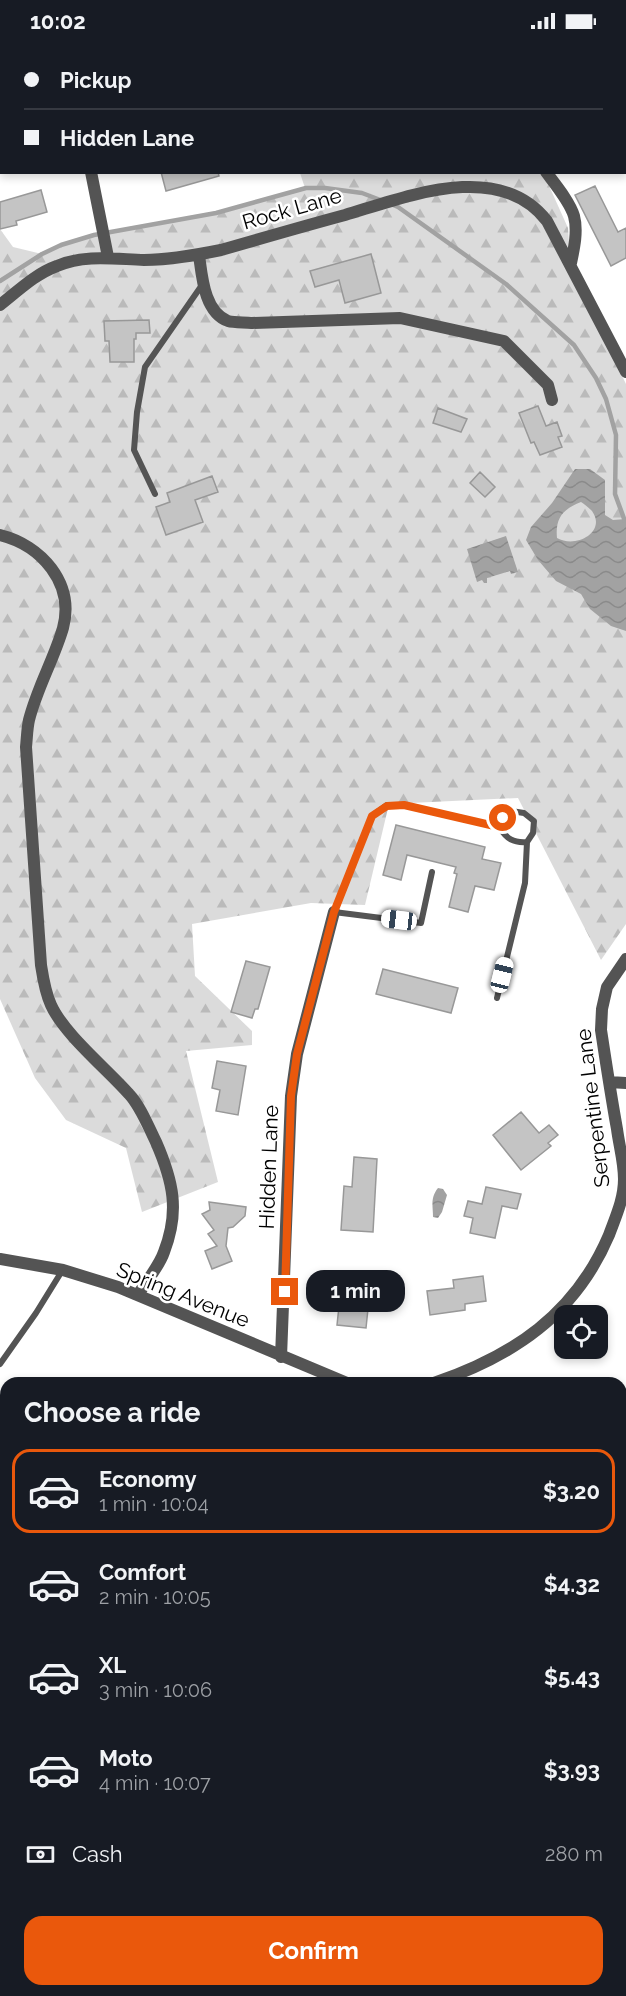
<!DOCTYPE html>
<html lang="en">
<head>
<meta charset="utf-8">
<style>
  body { margin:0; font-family:Raleway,sans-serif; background:#242831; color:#f1f3f6; height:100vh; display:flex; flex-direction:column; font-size:22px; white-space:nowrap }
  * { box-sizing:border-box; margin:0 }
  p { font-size:20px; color:#9ea1a6 }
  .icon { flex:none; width:33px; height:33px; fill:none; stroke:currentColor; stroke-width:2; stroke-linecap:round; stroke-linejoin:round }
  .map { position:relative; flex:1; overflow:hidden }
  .side { position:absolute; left:0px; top:1335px; width:627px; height:620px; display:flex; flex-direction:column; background:#171b24; border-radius:18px 18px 0 0; box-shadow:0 3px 9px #0003 }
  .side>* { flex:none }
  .banner { position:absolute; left:0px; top:0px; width:627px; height:132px; box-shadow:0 3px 9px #0003; display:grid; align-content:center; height:132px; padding:0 24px; background:#171b24 }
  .tools { position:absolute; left:554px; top:1263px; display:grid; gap:12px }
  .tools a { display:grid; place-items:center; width:54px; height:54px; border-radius:12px; background:#171b24; box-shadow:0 3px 9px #0003; font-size:30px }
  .end { position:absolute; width:27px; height:27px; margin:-14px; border:8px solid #ea580c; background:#fff; box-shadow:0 0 0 3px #fff }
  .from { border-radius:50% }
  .bubble { position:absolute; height:42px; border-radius:18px; background:#171b24; box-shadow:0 3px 9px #0003; font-size:20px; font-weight:700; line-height:42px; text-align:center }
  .car { position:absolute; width:18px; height:36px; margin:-18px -9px; border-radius:8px; box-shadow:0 0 4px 2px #0007; background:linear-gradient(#fff 24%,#345 0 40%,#fff 0 76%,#345 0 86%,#fff 0) }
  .banner b { display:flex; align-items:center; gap:21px; height:57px; font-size:22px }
  .banner b+b { border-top:2px solid #363941 }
  .banner i { width:15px; height:15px; background:#f1f3f6 }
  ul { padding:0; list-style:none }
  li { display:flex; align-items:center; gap:18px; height:84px; margin:0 12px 9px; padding:0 12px; border:3px solid transparent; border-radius:18px }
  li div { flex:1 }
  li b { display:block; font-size:22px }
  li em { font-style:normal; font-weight:700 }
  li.active { border-color:#ea580c }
  li>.icon { width:54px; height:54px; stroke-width:1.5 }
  h2 { padding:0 24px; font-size:27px; line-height:72px }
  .pay { display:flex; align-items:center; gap:15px; height:66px; padding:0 24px; font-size:22px }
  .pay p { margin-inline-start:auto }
  .cta { display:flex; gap:12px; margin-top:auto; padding:12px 24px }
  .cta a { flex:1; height:69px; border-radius:18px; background:#ea580c; color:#fff; font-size:24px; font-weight:700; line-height:69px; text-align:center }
  .status { display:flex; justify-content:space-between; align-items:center; height:42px; padding:0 30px; background:#171b24; direction:ltr }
  .status svg { height:16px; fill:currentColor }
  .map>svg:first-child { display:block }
  .forest { fill:url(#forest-firs) }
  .water { fill:url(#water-waves); fill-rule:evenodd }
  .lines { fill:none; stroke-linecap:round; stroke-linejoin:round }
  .stream { stroke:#a2a2a2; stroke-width:4.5 }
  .building { fill:#c4c4c4; stroke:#989898; stroke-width:1.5 }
  .path { stroke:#767676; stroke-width:3; stroke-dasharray:1.5 3; stroke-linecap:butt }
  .service { stroke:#545454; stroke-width:6 }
  .minor { stroke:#545454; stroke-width:12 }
  .route { stroke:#ea580c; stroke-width:8 }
  .labels { text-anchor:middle; stroke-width:5; stroke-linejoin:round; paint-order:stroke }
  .street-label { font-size:21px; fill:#000; stroke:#fff }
</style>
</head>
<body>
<div class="status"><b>10:02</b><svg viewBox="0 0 49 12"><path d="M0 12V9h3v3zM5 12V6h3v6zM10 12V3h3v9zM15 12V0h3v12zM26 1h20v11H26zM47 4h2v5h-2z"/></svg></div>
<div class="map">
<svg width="626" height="1954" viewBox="0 0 626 1954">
  <defs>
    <pattern id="forest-firs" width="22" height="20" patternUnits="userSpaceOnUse" patternTransform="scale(1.5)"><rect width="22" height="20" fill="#dbdbdb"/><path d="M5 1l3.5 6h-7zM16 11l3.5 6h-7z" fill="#bababa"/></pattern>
    <pattern id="water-waves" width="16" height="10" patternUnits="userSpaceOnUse" patternTransform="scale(1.5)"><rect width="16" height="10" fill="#a2a2a2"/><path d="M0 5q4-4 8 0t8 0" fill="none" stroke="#8a8a8a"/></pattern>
  </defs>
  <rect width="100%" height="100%" fill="#fff"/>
  <!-- forest -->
  <path class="forest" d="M 159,0 L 406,0 L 407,1 L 159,2 Z
    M 300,131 L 540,131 L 546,137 L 568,186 L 571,228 L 626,342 L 626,882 L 601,918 L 518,756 L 389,762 L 365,863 L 311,861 L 192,882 L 195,934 L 252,989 L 252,1003 L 186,1009 L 218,1140 L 142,1170 L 126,1106 L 66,1078 L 35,1036 L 0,957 L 0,187 L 13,205 L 42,212 L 61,203 L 94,193 L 216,171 L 305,146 Z
    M 621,1614 L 626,1618 L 626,1645 L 621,1655 Z"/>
  <!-- water -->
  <path class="water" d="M 575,427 L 590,427 L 605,438 L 605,473 L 613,478 L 626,477 L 626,589 L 611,584 L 590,567 L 581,552 L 556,539 L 538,518 L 526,498 L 531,485 L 552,461 ZM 581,460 C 584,462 589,466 592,469 C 607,490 576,507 557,496 C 555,476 563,467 581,460 Z
    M 506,494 L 518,530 L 511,532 L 510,529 L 487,536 L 487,541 L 484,541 L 482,538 L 477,540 L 467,507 Z
    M 438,1146 L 443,1147 L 447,1153 L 442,1170 L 438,1176 L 433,1175 C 433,1164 430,1156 438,1146 Z"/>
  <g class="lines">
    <!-- stream -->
    <path class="stream" d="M 391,162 L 398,165 L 506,242 L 574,303 L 596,336 L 606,357 L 616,393 L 615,452 L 626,482
      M 0,239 L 42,212 L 61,203 L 94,193 L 216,171 L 306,146 L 325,146 L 362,151 L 383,159"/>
  </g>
  <!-- building -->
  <path class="building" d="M 161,130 L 218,130 L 219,134 L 166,149 Z
    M 595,144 L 618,190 L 626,186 L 626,216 L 611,224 L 575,153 Z
    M 41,148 L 47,170 L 16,179 L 17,183 L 0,187 L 0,160 Z
    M 371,212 L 381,251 L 345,261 L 339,238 L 315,245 L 310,229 Z
    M 149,278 L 150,291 L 136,291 L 136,297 L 134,297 L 134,320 L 110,320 L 109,299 L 105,299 L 104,279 Z
    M 538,364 L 546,384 L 557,380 L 562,394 L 558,395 L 562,405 L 540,413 L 534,400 L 531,401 L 519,371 Z
    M 438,366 L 467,377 L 461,390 L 433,381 Z
    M 480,430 L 495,445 L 485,455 L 470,441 Z
    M 212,434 L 218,450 L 195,458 L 203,480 L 166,493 L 156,465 L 170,460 L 167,451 Z
    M 396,783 L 485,805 L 482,817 L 501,821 L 494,848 L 475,844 L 468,870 L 449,865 L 457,832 L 454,831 L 456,825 L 407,813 L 401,838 L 383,833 Z
    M 246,919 L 270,925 L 258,967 L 255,967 L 252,976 L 231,970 Z
    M 383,927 L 458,946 L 451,971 L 376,952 Z
    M 217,1019 L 246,1024 L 238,1073 L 216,1069 L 220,1048 L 212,1046 Z
    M 521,1070 L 539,1091 L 549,1083 L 558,1093 L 548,1101 L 551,1104 L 521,1128 L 493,1093 Z
    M 354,1115 L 377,1117 L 373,1190 L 341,1188 L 344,1144 L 352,1145 Z
    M 486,1145 L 521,1152 L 517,1167 L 502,1164 L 495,1196 L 470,1191 L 473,1176 L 464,1174 L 468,1159 L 482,1162 Z
    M 209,1160 L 246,1165 L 245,1174 L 233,1185 L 228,1186 L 226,1204 L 232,1219 L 212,1227 L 205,1209 L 217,1204 L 208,1192 L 214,1188 L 202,1172 L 210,1168 Z
    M 483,1234 L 486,1259 L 465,1262 L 465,1268 L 430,1273 L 427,1249 L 454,1246 L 453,1238 Z
    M 345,1235 L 371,1238 L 366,1286 L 337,1283 L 340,1255 L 343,1255 Z"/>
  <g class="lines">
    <!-- path -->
    <path class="path" d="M 0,1577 L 6,1580"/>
    <!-- service -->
    <path class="service" d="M 155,452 L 134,408 L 137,370 L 145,325 L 202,243
      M 432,830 L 421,881 L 334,870 L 372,774 L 387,763 L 404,763 L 499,785 C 507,797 513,801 527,800 L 533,791 L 534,779 L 524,771 L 511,769 L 503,776 L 499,785
      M 497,956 L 525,841 L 527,800
      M 0,1322 L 36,1271 L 62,1229
      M 0,1400 L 6,1404"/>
    <!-- minor -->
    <path class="minor" d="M 36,0 L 37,2
      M 588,2 L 592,0
      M 91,130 L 108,215
      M 546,130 C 555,142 570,160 574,174 C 578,189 574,207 571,221
      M 199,213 C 202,234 204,270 228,279 C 235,281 245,280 252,281 L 400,276 L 504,299 L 548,343 L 552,358
      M 0,263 C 18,249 35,232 57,224 C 85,212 114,217 144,218 C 170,218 196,213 221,208 C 263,196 304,184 345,173 C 406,155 499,117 547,179 L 626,330
      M 0,493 C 41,503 75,541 63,586 C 54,617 37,646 29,678 C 27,687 27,696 26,705 L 41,923 C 43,936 45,950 51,963 C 64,992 107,1027 129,1052 C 141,1065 148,1084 156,1100 C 173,1139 180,1169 164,1210 C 159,1225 146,1239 138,1253
      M 609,1040 L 626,1041
      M 0,1217 L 63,1228 L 118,1245 L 347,1341
      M 281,1315 L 291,1054 L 297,1012 L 334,870
      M 434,1341 C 513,1314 575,1273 609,1193 C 616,1174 624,1157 624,1137 C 624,1120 619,1103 617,1087 C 611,1054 606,1021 601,988 L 602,967 L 607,945 L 626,917
      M 621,1473 L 626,1475
      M 621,1803 L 626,1796
      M 0,1851 L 6,1855
      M 0,1928 L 6,1924
      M 243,1948 L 277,1954
      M 510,1954 L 514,1948"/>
  </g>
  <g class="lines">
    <!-- route -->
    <path class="route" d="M 285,1250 L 291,1054 L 297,1012 L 334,870 L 372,774 L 387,764 L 404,763 L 499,785 L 503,776"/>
  </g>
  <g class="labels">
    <!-- street labels -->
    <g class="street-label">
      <text transform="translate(292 167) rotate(-16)" y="7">Rock Lane</text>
      <text transform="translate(593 1066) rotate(-97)" y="7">Serpentine Lane</text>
      <text transform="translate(269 1125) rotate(-88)" y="7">Hidden Lane</text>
      <text transform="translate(183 1253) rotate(22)" y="7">Spring Avenue</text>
    </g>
  </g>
</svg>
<div class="tools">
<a><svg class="icon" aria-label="locate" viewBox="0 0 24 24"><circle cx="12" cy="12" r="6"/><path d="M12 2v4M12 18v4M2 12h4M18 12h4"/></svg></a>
</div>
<i class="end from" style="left:503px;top:776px"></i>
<i class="end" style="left:285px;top:1250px"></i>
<div class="bubble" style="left:306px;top:1228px;width:99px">1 min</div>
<i class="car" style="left:399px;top:878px;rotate:277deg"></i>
<i class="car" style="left:502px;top:933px;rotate:14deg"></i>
<div class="banner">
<b><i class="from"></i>Pickup</b>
<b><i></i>Hidden Lane</b>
</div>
<section class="side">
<h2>Choose a ride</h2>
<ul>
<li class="active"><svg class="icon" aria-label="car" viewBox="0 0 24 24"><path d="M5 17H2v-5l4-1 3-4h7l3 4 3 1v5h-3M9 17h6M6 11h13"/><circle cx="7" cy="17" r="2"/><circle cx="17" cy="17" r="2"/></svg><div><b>Economy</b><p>1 min · 10:04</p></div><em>$3.20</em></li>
<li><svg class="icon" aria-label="car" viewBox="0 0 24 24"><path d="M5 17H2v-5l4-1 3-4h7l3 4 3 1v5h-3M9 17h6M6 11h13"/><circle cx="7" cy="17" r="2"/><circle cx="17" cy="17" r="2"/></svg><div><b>Comfort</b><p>2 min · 10:05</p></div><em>$4.32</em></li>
<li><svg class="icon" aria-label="car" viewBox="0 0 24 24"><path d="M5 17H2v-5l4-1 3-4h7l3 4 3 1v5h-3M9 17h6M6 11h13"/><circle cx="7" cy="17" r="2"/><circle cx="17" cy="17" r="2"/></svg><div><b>XL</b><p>3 min · 10:06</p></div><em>$5.43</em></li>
<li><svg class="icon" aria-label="car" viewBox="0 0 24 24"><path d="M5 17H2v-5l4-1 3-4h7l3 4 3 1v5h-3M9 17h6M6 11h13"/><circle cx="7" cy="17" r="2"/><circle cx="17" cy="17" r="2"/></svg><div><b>Moto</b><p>4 min · 10:07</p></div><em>$3.93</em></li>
</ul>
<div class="pay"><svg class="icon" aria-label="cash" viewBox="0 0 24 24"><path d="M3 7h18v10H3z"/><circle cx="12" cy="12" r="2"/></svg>Cash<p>280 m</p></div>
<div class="cta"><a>Confirm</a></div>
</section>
</div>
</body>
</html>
